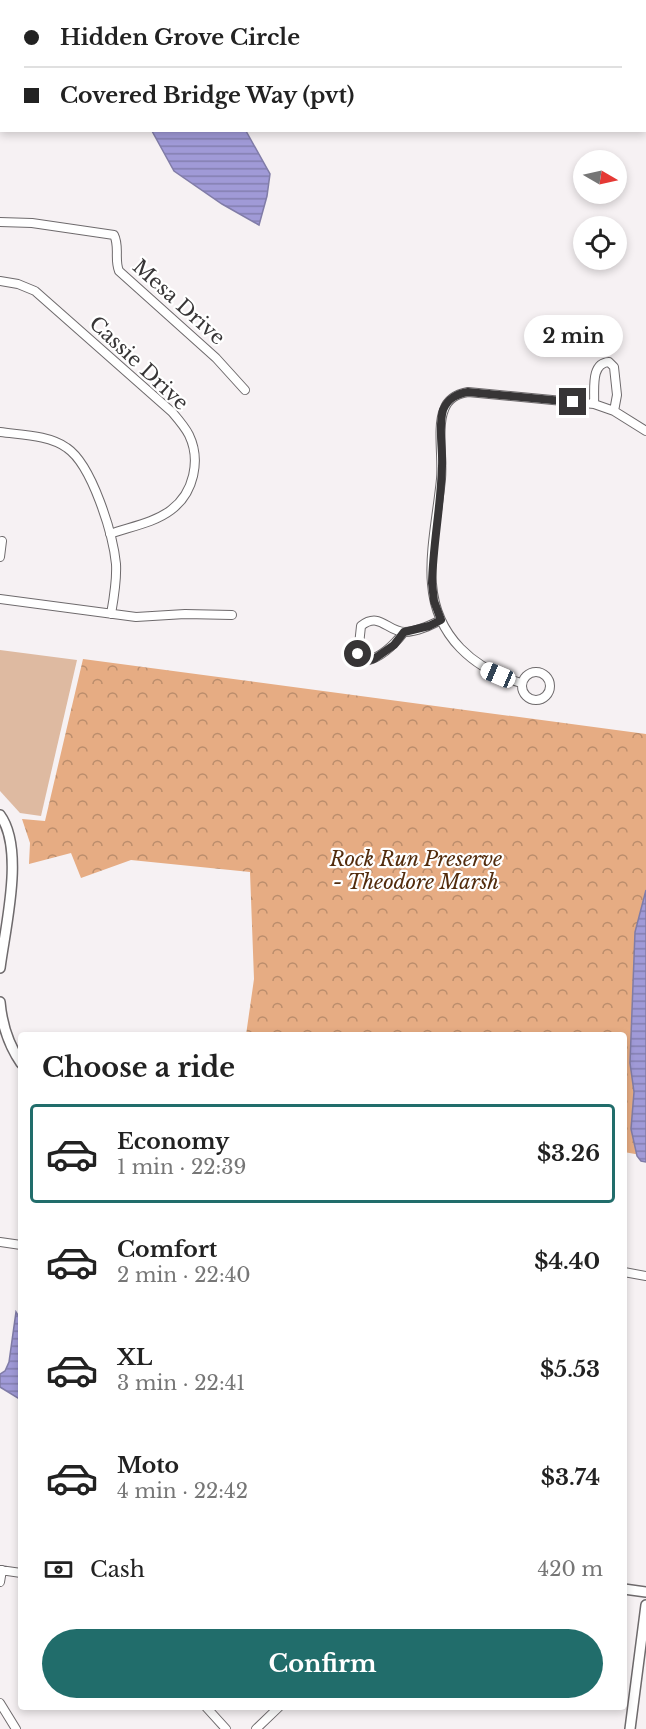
<!DOCTYPE html>
<html lang="en">
<head>
<meta charset="utf-8">
<style>
  body { margin:0; font-family:"Libre Baskerville",serif; background:#f2f2f2; color:#222; height:100vh; display:flex; flex-direction:column; font-size:22px; white-space:nowrap }
  * { box-sizing:border-box; margin:0 }
  p { font-size:20px; color:#767676 }
  .icon { flex:none; width:33px; height:33px; fill:none; stroke:currentColor; stroke-width:2; stroke-linecap:round; stroke-linejoin:round }
  .map { position:relative; flex:1; overflow:hidden }
  .drawer { position:absolute; left:18px; top:1032px; width:609px; height:678px; display:flex; flex-direction:column; background:#fff; border-radius:6px; box-shadow:0 3px 9px #0003 }
  .drawer>* { flex:none }
  .hud { position:absolute; left:0px; top:0px; width:646px; height:132px; box-shadow:0 3px 9px #0003; display:grid; align-content:center; height:132px; padding:0 24px; background:#fff }
  .needle { width:39px; rotate:99deg }
  .controls { position:absolute; left:573px; top:150px; display:grid; gap:12px }
  .controls a { display:grid; place-items:center; width:54px; height:54px; border-radius:50%; background:#fff; box-shadow:0 3px 9px #0003; font-size:30px }
  .end { position:absolute; width:27px; height:27px; margin:-14px; border:8px solid #373536; background:#fff; box-shadow:0 0 0 3px #fff }
  .from { border-radius:50% }
  .bubble { position:absolute; height:42px; border-radius:21px; background:#fff; box-shadow:0 3px 9px #0003; font-size:20px; font-weight:800; line-height:42px; text-align:center }
  .car { position:absolute; width:18px; height:36px; margin:-18px -9px; border-radius:8px; box-shadow:0 0 4px 2px #0007; background:linear-gradient(#fff 24%,#345 0 40%,#fff 0 76%,#345 0 86%,#fff 0) }
  .hud b { display:flex; align-items:center; gap:21px; height:57px; font-size:22px }
  .hud b+b { border-top:2px solid #e0e0e0 }
  .hud i { width:15px; height:15px; background:#222 }
  ul { padding:0; list-style:none }
  li { display:flex; align-items:center; gap:18px; height:99px; margin:0 12px 9px; padding:0 12px; border:3px solid transparent; border-radius:6px }
  li div { flex:1 }
  li b { display:block; font-size:22px }
  li em { font-style:normal; font-weight:800 }
  li.current { border-color:#216d6b }
  li>.icon { width:54px; height:54px; stroke-width:1.5 }
  h2 { padding:0 24px; font-size:27px; line-height:72px }
  .pay { display:flex; align-items:center; gap:15px; height:66px; padding:0 24px; font-size:22px }
  .pay p { margin-inline-start:auto }
  .primary-button { display:flex; gap:12px; margin-top:auto; padding:12px 24px }
  .primary-button a { flex:1; height:69px; border-radius:36px; background:#216d6b; color:#fff; font-size:24px; font-weight:800; line-height:69px; text-align:center }
  .map>svg:first-child { display:block }
  .forest { fill:url(#forest-crowns) }
  .green { fill:#debaa1 }
  .water { fill:url(#water-rules); stroke:#807ca7; stroke-width:1.5 }
  .lines { fill:none; stroke-linecap:round; stroke-linejoin:round }
  .stream { stroke:#807ca7; stroke-width:2 }
  .minor-casing { stroke:#6e6a6c; stroke-width:10 }
  .tertiary-casing { stroke:#6e6a6c; stroke-width:12 }
  .minor { stroke:#fff; stroke-width:8 }
  .tertiary { stroke:#fff; stroke-width:9 }
  .route { stroke:#373536; stroke-width:8 }
  .labels { text-anchor:middle; stroke-width:4.5; stroke-linejoin:round; paint-order:stroke }
  .street-label { font-size:20px; fill:#373536; stroke:#fff }
  .park-label { font-size:20px; font-style:italic; fill:#522c0d; stroke:#fff }
</style>
</head>
<body>
<div class="map">
<svg width="646" height="1729" viewBox="0 0 646 1729">
  <defs>
    <pattern id="forest-crowns" width="20" height="18" patternUnits="userSpaceOnUse" patternTransform="scale(1.5)"><rect width="20" height="18" fill="#e6ac83"/><path d="M2 6a3 3 0 1 1 6 0M12 15a3 3 0 1 1 6 0" fill="none" stroke="#bb8d6c"/></pattern>
    <pattern id="water-rules" width="6" height="5" patternUnits="userSpaceOnUse" patternTransform="scale(1.5)"><rect width="6" height="5" fill="#a09ad7"/><path d="M0 2.5h6" fill="none" stroke="#837eaf"/></pattern>
  </defs>
  <rect width="100%" height="100%" fill="#f6f1f3"/>
  <!-- forest -->
  <path class="forest" d="M 83,659 L 646,734 L 646,1156 L 624,1152 L 624,1035 L 246,1035 L 254,979 L 250,872 L 131,860 L 81,878 L 71,853 L 29,864 L 30,843 L 22,819 L 45,821 Z"/>
  <!-- green -->
  <path class="green" d="M 0,650 L 77,660 L 41,816 L 20,813 L 0,791 Z"/>
  <!-- water -->
  <path class="water" d="M 152,131 L 246,131 L 270,174 L 267,196 L 259,225 L 222,204 L 174,171 Z
    M 646,890 L 646,1162 L 641,1161 L 637,1156 L 631,1129 L 634,1092 L 630,1063 L 635,932 Z
    M 16,1312 L 21,1320 L 21,1400 L 0,1387 L 0,1374 L 5,1371 L 9,1362 Z"/>
  <g class="lines">
    <!-- stream -->
    <path class="stream" d="M 524,0 L 525,2
      M 9,2 L 9,0
      M 0,77 L 2,73
      M 645,119 L 646,121"/>
    <defs>
      <path id="minor" d="M 289,2 L 290,0
        M 397,2 L 397,0
        M 0,222 L 32,223 L 114,235 C 120,247 114,259 119,271 L 216,358 L 245,390
        M 0,281 L 18,284 L 35,291 L 172,412 C 178,419 185,427 189,435 C 201,460 194,493 171,510 C 154,523 129,527 110,534
        M 594,404 C 595,390 590,363 609,362 L 614,367 L 617,395 L 614,411
        M 0,432 C 21,435 49,435 67,448 C 92,465 113,534 116,564 C 117,581 114,597 111,614
        M 0,557 L 2,541
        M 0,599 L 136,617 L 185,614 L 232,615
        M 404,632 C 394,645 382,657 366,661 L 358,654 L 361,626 C 380,611 387,632 405,632 C 417,632 431,625 441,620
        M522 686a14 14 0 1 1 28 0a14 14 0 1 1-28 0Z
        M 521,683 C 474,669 436,637 432,584 C 429,552 438,511 441,479 C 443,460 437,426 444,410 C 448,398 457,394 468,392 L 594,404 L 614,411 L 646,431
        M 0,1242 L 21,1245
        M 624,1272 L 646,1276
        M 0,1570 L 21,1573
        M 0,1582 L 2,1570
        M 0,1703 L 16,1729
        M 206,1707 L 226,1729
        M 256,1729 L 279,1707"/>
      <path id="tertiary" d="M 16,2 L 16,0
        M 0,115 L 2,104
        M 0,815 C 25,849 5,928 0,968
        M 0,1002 C 2,1025 8,1044 21,1063
        M 624,1589 L 646,1592
        M 630,1729 L 646,1605"/>
    </defs>
    <!-- minor casing -->
    <use href="#minor" class="minor-casing"/>
    <!-- tertiary casing -->
    <use href="#tertiary" class="tertiary-casing"/>
    <!-- minor -->
    <use href="#minor" class="minor"/>
    <!-- tertiary -->
    <use href="#tertiary" class="tertiary"/>
  </g>
  <g class="lines">
    <!-- route -->
    <path class="route" d="M 358,654 L 366,661 L 374,659 L 394,645 L 404,632 L 429,626 L 441,620 L 434,601 L 432,583 C 433,544 441,505 442,466 C 443,449 438,427 443,410 C 448,398 457,394 468,392 L 573,402"/>
  </g>
  <g class="labels">
    <!-- street labels -->
    <g class="street-label">
      <text transform="translate(179 302) rotate(42)" y="7">Mesa Drive</text>
      <text transform="translate(139 363) rotate(43)" y="7">Cassie Drive</text>
    </g>
    <!-- park labels -->
    <g class="park-label">
      <text x="416" y="866">Rock Run Preserve<tspan x="416" dy="23">- Theodore Marsh</tspan></text>
    </g>
  </g>
</svg>
<div class="controls">
<a><svg class="needle" viewBox="-14 -14 28 28"><path d="M0-13l5 13h-10z" fill="#e53935"/><path d="M0 13l5-13h-10z" fill="#767676"/></svg></a>
<a><svg class="icon" aria-label="locate" viewBox="0 0 24 24"><circle cx="12" cy="12" r="6"/><path d="M12 2v4M12 18v4M2 12h4M18 12h4"/></svg></a>
</div>
<i class="end from" style="left:358px;top:654px"></i>
<i class="end" style="left:573px;top:402px"></i>
<div class="bubble" style="left:524px;top:315px;width:99px">2 min</div>
<i class="car" style="left:498px;top:675px;rotate:293deg"></i>
<div class="hud">
<b><i class="from"></i>Hidden Grove Circle</b>
<b><i></i>Covered Bridge Way (pvt)</b>
</div>
<section class="drawer">
<h2>Choose a ride</h2>
<ul>
<li class="current"><svg class="icon" aria-label="car" viewBox="0 0 24 24"><path d="M5 17H2v-5l4-1 3-4h7l3 4 3 1v5h-3M9 17h6M6 11h13"/><circle cx="7" cy="17" r="2"/><circle cx="17" cy="17" r="2"/></svg><div><b>Economy</b><p>1 min · 22:39</p></div><em>$3.26</em></li>
<li><svg class="icon" aria-label="car" viewBox="0 0 24 24"><path d="M5 17H2v-5l4-1 3-4h7l3 4 3 1v5h-3M9 17h6M6 11h13"/><circle cx="7" cy="17" r="2"/><circle cx="17" cy="17" r="2"/></svg><div><b>Comfort</b><p>2 min · 22:40</p></div><em>$4.40</em></li>
<li><svg class="icon" aria-label="car" viewBox="0 0 24 24"><path d="M5 17H2v-5l4-1 3-4h7l3 4 3 1v5h-3M9 17h6M6 11h13"/><circle cx="7" cy="17" r="2"/><circle cx="17" cy="17" r="2"/></svg><div><b>XL</b><p>3 min · 22:41</p></div><em>$5.53</em></li>
<li><svg class="icon" aria-label="car" viewBox="0 0 24 24"><path d="M5 17H2v-5l4-1 3-4h7l3 4 3 1v5h-3M9 17h6M6 11h13"/><circle cx="7" cy="17" r="2"/><circle cx="17" cy="17" r="2"/></svg><div><b>Moto</b><p>4 min · 22:42</p></div><em>$3.74</em></li>
</ul>
<div class="pay"><svg class="icon" aria-label="cash" viewBox="0 0 24 24"><path d="M3 7h18v10H3z"/><circle cx="12" cy="12" r="2"/></svg>Cash<p>420 m</p></div>
<div class="primary-button"><a>Confirm</a></div>
</section>
</div>
</body>
</html>
